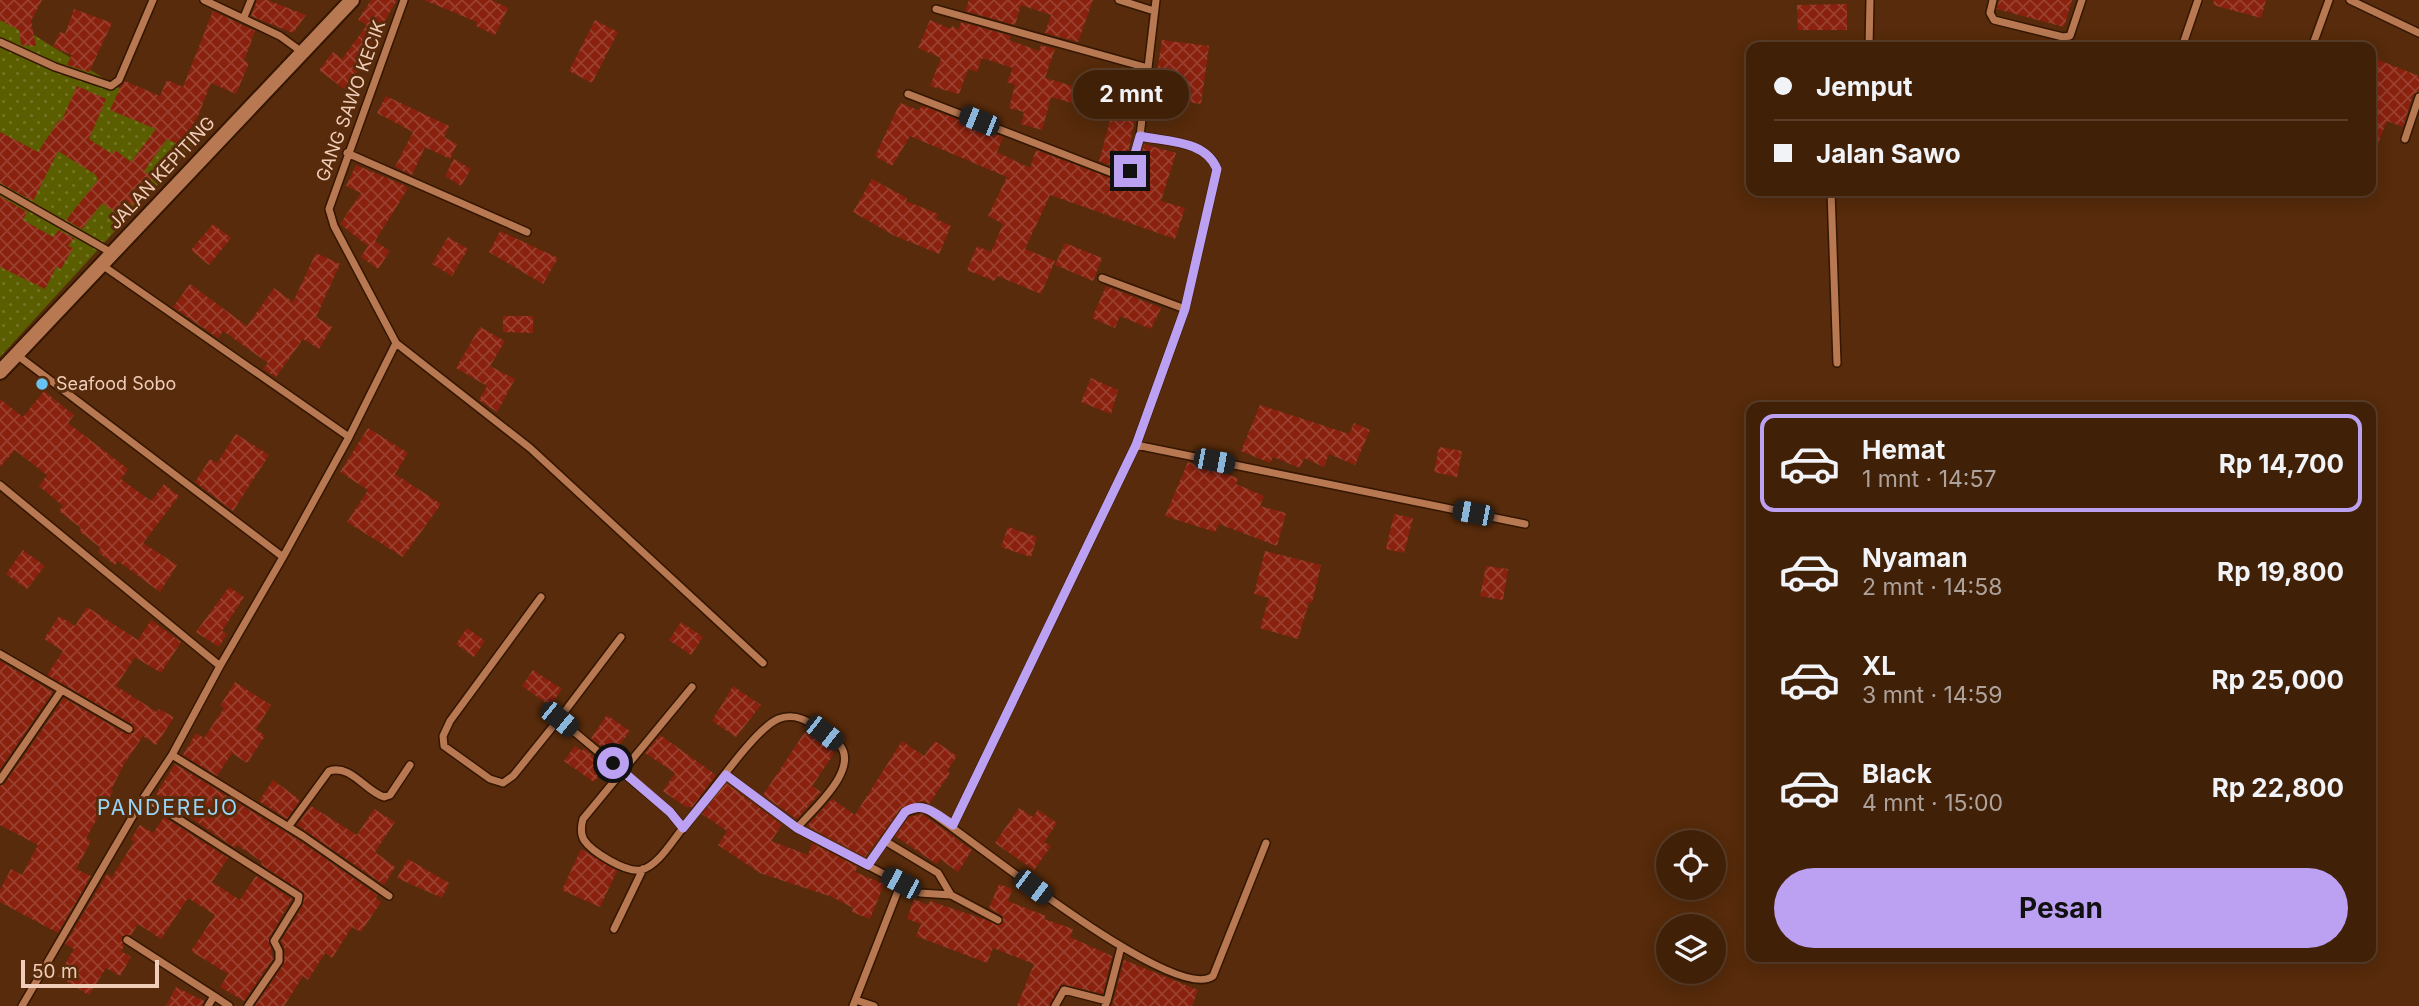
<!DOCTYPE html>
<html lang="id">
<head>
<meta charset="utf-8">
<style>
  body { margin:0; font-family:Inter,sans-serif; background:#482812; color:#f1f3f6; height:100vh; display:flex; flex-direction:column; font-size:26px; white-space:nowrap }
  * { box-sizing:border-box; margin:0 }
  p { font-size:23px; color:#aea39c }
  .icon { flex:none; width:38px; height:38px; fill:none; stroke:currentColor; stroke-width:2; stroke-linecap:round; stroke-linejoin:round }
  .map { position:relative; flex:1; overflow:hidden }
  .side { position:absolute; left:1746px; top:402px; width:630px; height:560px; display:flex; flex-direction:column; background:#412008; border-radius:14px; box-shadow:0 4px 18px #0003,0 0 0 2px #5a3e29 }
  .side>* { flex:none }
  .guide { position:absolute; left:1746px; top:42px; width:630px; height:154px; border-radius:14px; box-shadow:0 4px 18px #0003,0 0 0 2px #5a3e29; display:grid; align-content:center; height:154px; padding:0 28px; background:#412008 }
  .buttons { position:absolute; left:1656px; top:830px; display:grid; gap:14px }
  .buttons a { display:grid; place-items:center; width:70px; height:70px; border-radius:50%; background:#412008; box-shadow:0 4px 18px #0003,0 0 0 2px #5a3e29; font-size:35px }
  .scale { position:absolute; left:21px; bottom:18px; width:138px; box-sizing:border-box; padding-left:7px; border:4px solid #f0cdb9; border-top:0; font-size:19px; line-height:24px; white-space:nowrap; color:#f0cdb9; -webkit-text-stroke:5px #572b0b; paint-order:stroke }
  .end { position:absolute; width:32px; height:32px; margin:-16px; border:9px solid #bca0f2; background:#111; box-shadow:0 0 0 4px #111 }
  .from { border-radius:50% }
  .bubble { position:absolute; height:49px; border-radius:24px; background:#412008; box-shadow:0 4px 18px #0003,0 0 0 2px #5a3e29; font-size:23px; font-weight:700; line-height:49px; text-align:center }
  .car { position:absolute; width:21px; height:42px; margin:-21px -10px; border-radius:9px; box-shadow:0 0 5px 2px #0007; background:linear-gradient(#222 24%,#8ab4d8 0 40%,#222 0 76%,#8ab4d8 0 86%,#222 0) }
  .guide b { display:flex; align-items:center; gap:24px; height:66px; font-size:26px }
  .guide b+b { border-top:2px solid #5a3e29 }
  .guide i { width:18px; height:18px; background:#f1f3f6 }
  ul { padding:12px 0 0; list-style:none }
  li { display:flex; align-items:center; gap:21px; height:98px; margin:0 14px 10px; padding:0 14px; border:4px solid transparent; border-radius:14px }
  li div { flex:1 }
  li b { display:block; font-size:26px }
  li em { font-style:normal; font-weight:700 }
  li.on { border-color:#bca0f2 }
  li>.icon { width:63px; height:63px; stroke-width:1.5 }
  .action { display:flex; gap:14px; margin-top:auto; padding:14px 28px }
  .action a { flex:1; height:80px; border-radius:42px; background:#bca0f2; color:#111; font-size:28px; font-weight:700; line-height:80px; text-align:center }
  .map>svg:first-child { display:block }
  .grass { fill:url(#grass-dots) }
  .building { fill:url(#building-cross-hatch) }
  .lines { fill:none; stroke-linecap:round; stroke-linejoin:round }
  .minor-casing { stroke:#341602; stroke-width:10 }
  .secondary-casing { stroke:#341602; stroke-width:18 }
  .minor { stroke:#b87952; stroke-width:7 }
  .secondary { stroke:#b87952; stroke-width:14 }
  .route { stroke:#bca0f2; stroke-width:9 }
  .poi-dot { fill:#69c3f1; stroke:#572b0b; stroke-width:2.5 }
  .labels { text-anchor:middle; stroke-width:6; stroke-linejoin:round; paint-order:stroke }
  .street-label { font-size:18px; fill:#f0cdb9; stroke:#572b0b }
  .poi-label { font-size:18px; fill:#f0cdb9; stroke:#572b0b; text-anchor:start }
  .quarter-label { font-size:21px; letter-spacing:2px; fill:#97d6f8; stroke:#572b0b }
</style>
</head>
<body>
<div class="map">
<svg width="2419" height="1006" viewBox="0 0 2419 1006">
  <defs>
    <pattern id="grass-dots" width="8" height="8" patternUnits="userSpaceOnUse" patternTransform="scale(1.75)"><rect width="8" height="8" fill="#5a5e00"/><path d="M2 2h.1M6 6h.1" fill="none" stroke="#727423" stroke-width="1.8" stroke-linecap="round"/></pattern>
    <pattern id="building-cross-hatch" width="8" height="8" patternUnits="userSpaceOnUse" patternTransform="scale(1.75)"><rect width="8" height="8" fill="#89210e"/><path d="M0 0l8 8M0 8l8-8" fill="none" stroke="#9a402f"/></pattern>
  </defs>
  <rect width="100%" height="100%" fill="#572b0b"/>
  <!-- grass -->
  <path class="grass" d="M 0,14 L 200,138 L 0,357 Z"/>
  <!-- building -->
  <path class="building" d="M 0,0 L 42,0 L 31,21 L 36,46 L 21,45 L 19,30 L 0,20 Z
    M 257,0 L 267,0 L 306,15 L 293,33 L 251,16 Z
    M 371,0 L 397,0 L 370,46 L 376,50 L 344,89 L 319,70 L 333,52 L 342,59 L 367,25 L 358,20 Z
    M 424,0 L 492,0 L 508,8 L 495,35 L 476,26 L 477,22 Z
    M 969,0 L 1093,0 L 1078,42 L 1045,33 L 1051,15 L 1021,5 L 1015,25 L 965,11 Z
    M 1999,0 L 2072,0 L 2064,27 L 1997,9 Z
    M 2214,0 L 2266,0 L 2261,18 L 2213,5 Z
    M 1847,4 L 1847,30 L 1798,30 L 1797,5 Z
    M 74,9 L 112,23 L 89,72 L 67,65 L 72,55 L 53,47 L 60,32 L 65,34 Z
    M 213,11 L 255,31 L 244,61 L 249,63 L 236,94 L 211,83 L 198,116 L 180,145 L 167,139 L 144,171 L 153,178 L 133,206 L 129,202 L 119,215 L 102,203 L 82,229 L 66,220 L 98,180 L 96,175 L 58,151 L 33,201 L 0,183 L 0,132 L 38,152 L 59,120 L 61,122 L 77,86 L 106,99 L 89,139 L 112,154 L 115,150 L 131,162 L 156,129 L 110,110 L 121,86 L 125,81 L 160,96 L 167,80 L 183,87 Z
    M 595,20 L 618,32 L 592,83 L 569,71 Z
    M 930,20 L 951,29 L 952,26 L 959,29 L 961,22 L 1011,36 L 1009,40 L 1039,51 L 1041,45 L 1055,49 L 1045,78 L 1138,105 L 1125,167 L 1120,169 L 1099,161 L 1112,114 L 1051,97 L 1042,130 L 1021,124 L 1024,112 L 1009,108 L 1015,85 L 1007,82 L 1013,68 L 982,58 L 977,72 L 968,69 L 959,94 L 930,86 L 941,58 L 918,48 Z
    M 1162,40 L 1209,46 L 1201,104 L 1153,97 Z
    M 2371,57 L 2419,76 L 2419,91 L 2413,95 L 2403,127 L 2387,121 L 2372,158 Z
    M 386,96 L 449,126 L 444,137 L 457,144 L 450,159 L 425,147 L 412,175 L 395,167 L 413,132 L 377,113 Z
    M 900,103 L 918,110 L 923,106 L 1003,137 L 997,152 L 1030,168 L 1036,150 L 1121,182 L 1135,174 L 1144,144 L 1176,153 L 1161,201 L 1185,208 L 1175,239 L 1050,195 L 1025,249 L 1055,261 L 1041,294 L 997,276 L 994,281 L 967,270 L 977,246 L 991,252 L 1003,224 L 988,216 L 1007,177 L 910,136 L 892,166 L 875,156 Z
    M 454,159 L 471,169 L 461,186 L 445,176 Z
    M 356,165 L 406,186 L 407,190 L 375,241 L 390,251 L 378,269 L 361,257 L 368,246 L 340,224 L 361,193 L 346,186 Z
    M 872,179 L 907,198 L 906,201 L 938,214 L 936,219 L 951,226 L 939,254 L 893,235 L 853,212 Z
    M 0,196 L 27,212 L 23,220 L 53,237 L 59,230 L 74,238 L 68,246 L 73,248 L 61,269 L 56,267 L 45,289 L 0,267 Z
    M 213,224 L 231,238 L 209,265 L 191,250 Z
    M 500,231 L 558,258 L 543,284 L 489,252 Z
    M 448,237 L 468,249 L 452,276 L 432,264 Z
    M 1065,243 L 1102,258 L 1093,281 L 1055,265 Z
    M 316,253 L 340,264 L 316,317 L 332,327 L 319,349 L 303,339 L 276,377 L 263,369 L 268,363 L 223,331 L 218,338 L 173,307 L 190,284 L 247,326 L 274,288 L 293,302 Z
    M 1106,286 L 1161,308 L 1151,329 L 1120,316 L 1115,328 L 1092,318 Z
    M 503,316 L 533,316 L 533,333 L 503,332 Z
    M 480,327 L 505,341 L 490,366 L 515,379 L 497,412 L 479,400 L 487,386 L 456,368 Z
    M 1091,378 L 1118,390 L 1111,414 L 1081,402 Z
    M 44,391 L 74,415 L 68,423 L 128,469 L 121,479 L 151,501 L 164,484 L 179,496 L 143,543 L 177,565 L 160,592 L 118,561 L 115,565 L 98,552 L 101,548 L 79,531 L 81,528 L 59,511 L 63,506 L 39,486 L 47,475 L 15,450 L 0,467 L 0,399 L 23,417 Z
    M 1260,405 L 1349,434 L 1354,423 L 1370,430 L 1355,465 L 1329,454 L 1324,467 L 1304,458 L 1300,468 L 1273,457 L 1270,463 L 1241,451 Z
    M 368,428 L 408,453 L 395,474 L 441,504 L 403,557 L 347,522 L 368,490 L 340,472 Z
    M 236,434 L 269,455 L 233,511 L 195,482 L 210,459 L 217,463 Z
    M 1439,447 L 1462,451 L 1457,477 L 1434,472 Z
    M 1188,462 L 1238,478 L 1236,484 L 1264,496 L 1260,506 L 1286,513 L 1277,546 L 1219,524 L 1215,532 L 1165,516 Z
    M 1394,514 L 1413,518 L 1404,553 L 1386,549 Z
    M 1008,527 L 1037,537 L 1031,557 L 1001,547 Z
    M 23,550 L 45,566 L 27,589 L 6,574 Z
    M 1265,551 L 1321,565 L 1312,603 L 1309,602 L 1298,639 L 1260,628 L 1269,598 L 1254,594 Z
    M 1486,566 L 1508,569 L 1503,600 L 1480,596 Z
    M 229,587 L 244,597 L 222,631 L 227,634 L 219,647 L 196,632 Z
    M 87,607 L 138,640 L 151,620 L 181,642 L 161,673 L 135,657 L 116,686 L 157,712 L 159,709 L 174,717 L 156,745 L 143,736 L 124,764 L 111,790 L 113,791 L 86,838 L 91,841 L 76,869 L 91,876 L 58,933 L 0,902 L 0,890 L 11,869 L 22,875 L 38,845 L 0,825 L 0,786 L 5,783 L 64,698 L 126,734 L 135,731 L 132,724 L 47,675 L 63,651 L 44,639 L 59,616 L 75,626 Z
    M 681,622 L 703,637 L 691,655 L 669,640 Z
    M 467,628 L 485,641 L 474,657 L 456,644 Z
    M 0,661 L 53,692 L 0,769 Z
    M 533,670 L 562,689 L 550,706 L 522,686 Z
    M 235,682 L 271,705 L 256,729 L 265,736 L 247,763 L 232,753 L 217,776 L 183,755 L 196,733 L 204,738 L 224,708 L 220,706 Z
    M 733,686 L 761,705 L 736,737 L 712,721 Z
    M 607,715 L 630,731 L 612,755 L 591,738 Z
    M 805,732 L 835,752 L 812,786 L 821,792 L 797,819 L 763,795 Z
    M 660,735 L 716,775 L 692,807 L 686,807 L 663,791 L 675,773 L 645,753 Z
    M 902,741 L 924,756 L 935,741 L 957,756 L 947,771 L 950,773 L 929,804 L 922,801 L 901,808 L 865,857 L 807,826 L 832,799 L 855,815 Z
    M 575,746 L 582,751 L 584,748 L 605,766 L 594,782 L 564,761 Z
    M 175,764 L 300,841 L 377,895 L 376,898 L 381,902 L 361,932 L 352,927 L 332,958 L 325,953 L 308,980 L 303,976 L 284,1006 L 255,1006 L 284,964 L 285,950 L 281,941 L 303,905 L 304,893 L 262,865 L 261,861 L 237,845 L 235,848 L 156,794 Z
    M 273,780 L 300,800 L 287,819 L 259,801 Z
    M 726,783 L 782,825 L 771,841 L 808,855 L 812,843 L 858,867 L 855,872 L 884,884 L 870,919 L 852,912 L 853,908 L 832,897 L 760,873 L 718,845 L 727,831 L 702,814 Z
    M 311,806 L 357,835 L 374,809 L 395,822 L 375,852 L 395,867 L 384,885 L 297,825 Z
    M 1019,808 L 1033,817 L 1038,810 L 1057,823 L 1044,842 L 1051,846 L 1034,870 L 995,843 Z
    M 922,814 L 972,850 L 958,872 L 940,859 L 937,864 L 895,836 L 909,817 Z
    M 164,817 L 228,858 L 212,882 L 240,900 L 256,876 L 292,899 L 269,938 L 273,959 L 244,1001 L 220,987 L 228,974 L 191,951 L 215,915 L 188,898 L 161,939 L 138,924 L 131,935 L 122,936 L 124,946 L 121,951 L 131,957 L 120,976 L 106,968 L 89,995 L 58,976 L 74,949 L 65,944 L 107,874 L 112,877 L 134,842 L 131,839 L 140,825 L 153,833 Z
    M 581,849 L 617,871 L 600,907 L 562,890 Z
    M 408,859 L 449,883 L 442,898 L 397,878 Z
    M 999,884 L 1012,889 L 1008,901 L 1046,916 L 1044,919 L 1073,929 L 1070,937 L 1112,956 L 1103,994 L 1062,984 L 1049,1006 L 1017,1006 L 1034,964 L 993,948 L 987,963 L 916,936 L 921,924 L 907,919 L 914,899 L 928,905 L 930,901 L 1001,925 L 1003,916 L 989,908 Z
    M 1124,960 L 1198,990 L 1192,1006 L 1112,1006 Z
    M 176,987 L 204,1001 L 202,1006 L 166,1006 Z"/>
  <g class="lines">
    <defs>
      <path id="minor" d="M 204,0 L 280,36 L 302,52
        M 1119,0 L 1154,11
        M 1993,0 L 1990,13 L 1994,20 L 2063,37 L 2070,36 L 2082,0
        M 2350,0 L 2419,33
        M 936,9 L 1148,68
        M 244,17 L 251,0
        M 0,42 L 55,67 L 111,86 L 119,80 L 153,0
        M 1869,47 L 1870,0
        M 2182,47 L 2198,0
        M 2312,47 L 2329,0
        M 908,94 L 1120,176 L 1130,171 L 1140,136 L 1156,0
        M 2405,139 L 2419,97
        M 347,153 L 527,232
        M 0,189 L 112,253
        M 1831,191 L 1837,363
        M 1102,278 L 1185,309
        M 396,343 L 530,448 L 763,663
        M 17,355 L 283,557 L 349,437 L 102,265
        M 349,437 L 396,343 L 334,226 L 329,209 L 404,0
        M 1136,445 L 1525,524
        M 0,485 L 220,666 L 172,755 L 144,797 L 22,1006
        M 541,597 L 450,721 L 443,736 L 444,746 L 490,779 L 503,783 L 513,776 L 559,719 L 670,812 L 683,828 C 704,804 753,730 778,719 C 793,713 806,719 818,728 C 825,733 834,738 839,744 C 861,769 812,810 797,828
        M 0,654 L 129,729
        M 220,666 L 283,557
        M 559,719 L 621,637
        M 172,755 L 303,836 L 389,896
        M 726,775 L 797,828 L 823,842 L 920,893 L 951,895 L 998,920
        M 0,780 L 61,691
        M 144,797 L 299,896 L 298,902 L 274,941 L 279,951 L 279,961 L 248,1006
        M 953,825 L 1136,445 L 1185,309 L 1217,169 C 1206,140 1167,142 1140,136
        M 288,827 L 329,771 C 351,764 365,791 384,797 L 390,795 L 410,765
        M 683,828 C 672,841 658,866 641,870 C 626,873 592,852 584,840 C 580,833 581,826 583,819 L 692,687
        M 885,841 L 938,873 L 951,895
        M 868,865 L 905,812 L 923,807 C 965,833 1174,1006 1213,976 L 1266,843
        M 614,929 L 643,869
        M 127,940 L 214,996 L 208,1006
        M 214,996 L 229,1006
        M 856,1000 L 874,1006
        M 1107,1001 L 1121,947
        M 853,1006 L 901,883
        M 1055,1006 L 1064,990 L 1107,1001 L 1105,1006"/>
      <path id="secondary" d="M 0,372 L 352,0"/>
    </defs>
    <!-- minor casing -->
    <use href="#minor" class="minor-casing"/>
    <!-- secondary casing -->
    <use href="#secondary" class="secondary-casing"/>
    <!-- minor -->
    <use href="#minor" class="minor"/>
    <!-- secondary -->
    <use href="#secondary" class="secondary"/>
  </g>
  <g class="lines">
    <!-- route -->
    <path class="route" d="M 613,763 L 670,812 L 683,828 L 726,775 L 797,828 L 868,865 L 905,812 C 923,800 937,815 953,825 L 1136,445 L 1185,309 L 1217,169 C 1205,140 1168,142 1140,136 L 1130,171"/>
  </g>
  <!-- markers -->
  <circle class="poi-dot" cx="42" cy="384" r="7"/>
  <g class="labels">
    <!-- street labels -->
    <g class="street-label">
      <text transform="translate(351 101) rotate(-70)" y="6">GANG SAWO KECIK</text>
      <text transform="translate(162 173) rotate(-47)" y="6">JALAN KEPITING</text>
    </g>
    <!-- poi labels -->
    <g class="poi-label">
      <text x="56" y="390">Seafood Sobo</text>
    </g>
    <!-- quarter labels -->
    <g class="quarter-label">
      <text x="168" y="815">PANDEREJO</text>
    </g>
  </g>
</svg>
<div class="buttons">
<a><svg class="icon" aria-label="locate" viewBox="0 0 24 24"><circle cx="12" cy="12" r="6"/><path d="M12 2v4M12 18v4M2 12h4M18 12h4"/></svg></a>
<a><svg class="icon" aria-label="layers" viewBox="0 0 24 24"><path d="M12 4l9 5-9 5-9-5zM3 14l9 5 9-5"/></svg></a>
</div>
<div class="scale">50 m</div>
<i class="end from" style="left:613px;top:763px"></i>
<i class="end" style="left:1130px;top:171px"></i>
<div class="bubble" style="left:1073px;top:70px;width:116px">2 mnt</div>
<i class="car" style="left:979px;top:121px;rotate:292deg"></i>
<i class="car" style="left:1214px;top:461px;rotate:101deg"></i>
<i class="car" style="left:1473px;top:513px;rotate:281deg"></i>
<i class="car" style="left:559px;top:719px;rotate:129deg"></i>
<i class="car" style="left:824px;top:733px;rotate:128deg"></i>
<i class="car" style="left:901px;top:883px;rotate:298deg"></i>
<i class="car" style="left:1033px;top:887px;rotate:127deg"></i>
<div class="guide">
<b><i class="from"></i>Jemput</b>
<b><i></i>Jalan Sawo</b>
</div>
<section class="side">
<ul>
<li class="on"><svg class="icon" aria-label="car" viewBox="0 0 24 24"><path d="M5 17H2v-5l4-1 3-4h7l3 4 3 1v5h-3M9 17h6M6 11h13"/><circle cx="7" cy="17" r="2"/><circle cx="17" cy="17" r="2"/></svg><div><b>Hemat</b><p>1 mnt · 14:57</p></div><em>Rp 14,700</em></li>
<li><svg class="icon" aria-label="car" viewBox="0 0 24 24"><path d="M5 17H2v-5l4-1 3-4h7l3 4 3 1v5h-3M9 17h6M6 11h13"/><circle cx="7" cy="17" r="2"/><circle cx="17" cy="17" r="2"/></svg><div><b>Nyaman</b><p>2 mnt · 14:58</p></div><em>Rp 19,800</em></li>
<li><svg class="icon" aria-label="car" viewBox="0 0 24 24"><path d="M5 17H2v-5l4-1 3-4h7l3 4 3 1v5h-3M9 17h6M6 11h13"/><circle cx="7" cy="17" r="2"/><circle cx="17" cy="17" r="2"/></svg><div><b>XL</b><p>3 mnt · 14:59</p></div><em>Rp 25,000</em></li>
<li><svg class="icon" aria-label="car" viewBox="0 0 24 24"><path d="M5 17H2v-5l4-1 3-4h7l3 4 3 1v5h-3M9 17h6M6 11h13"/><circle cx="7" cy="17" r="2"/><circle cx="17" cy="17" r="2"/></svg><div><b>Black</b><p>4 mnt · 15:00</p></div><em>Rp 22,800</em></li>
</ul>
<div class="action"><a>Pesan</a></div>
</section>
</div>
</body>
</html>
